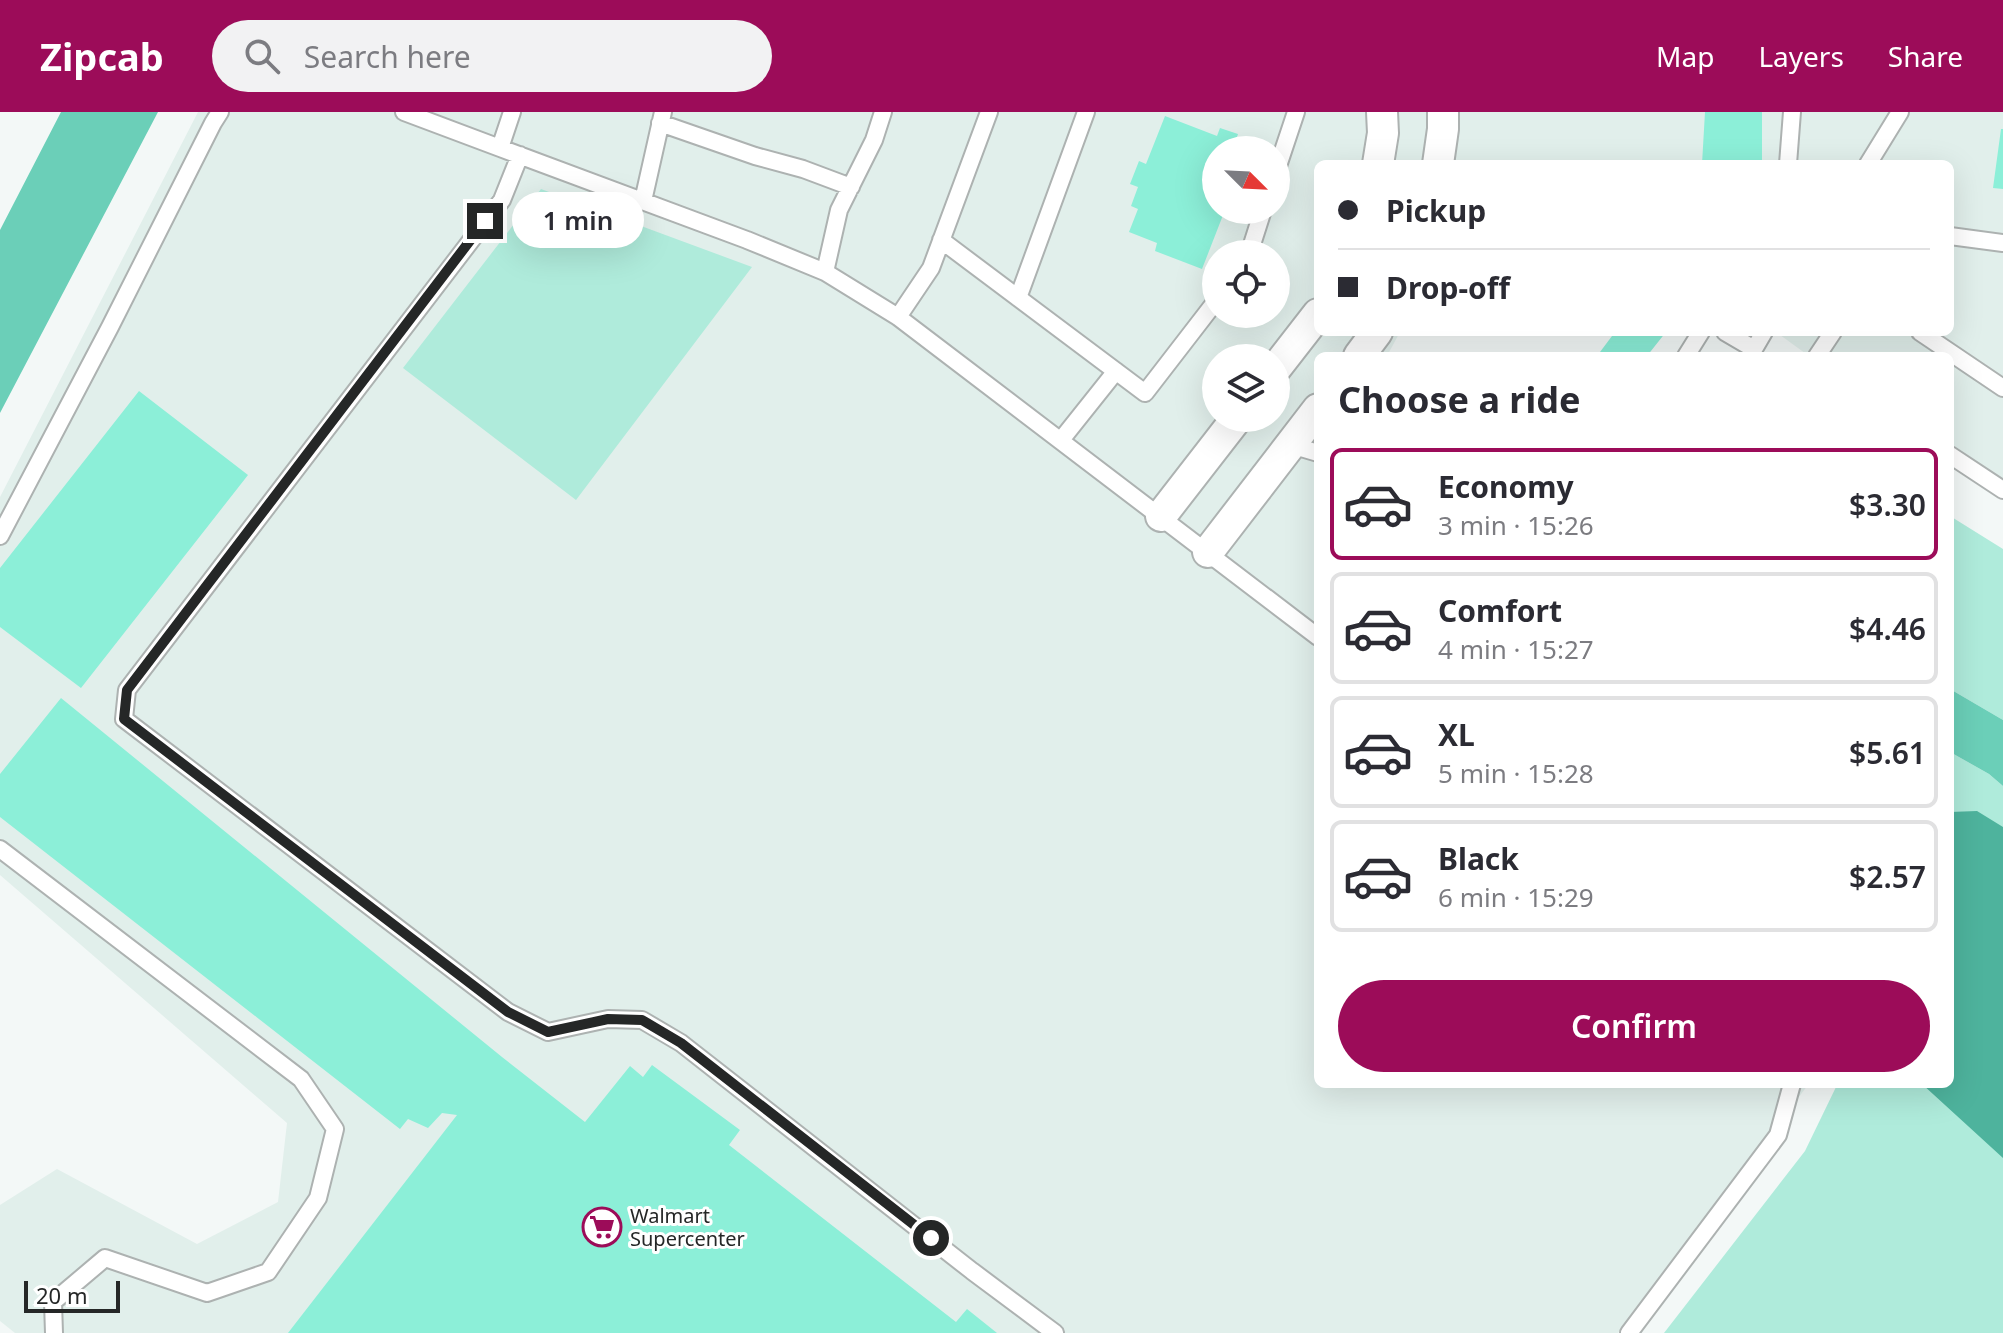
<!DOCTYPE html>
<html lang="en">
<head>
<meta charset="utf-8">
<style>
  body { margin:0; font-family:"Noto Sans",sans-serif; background:#f2f2f3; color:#2b2b33; height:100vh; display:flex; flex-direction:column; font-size:30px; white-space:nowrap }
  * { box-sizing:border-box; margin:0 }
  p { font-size:26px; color:#7c7c81 }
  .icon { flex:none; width:44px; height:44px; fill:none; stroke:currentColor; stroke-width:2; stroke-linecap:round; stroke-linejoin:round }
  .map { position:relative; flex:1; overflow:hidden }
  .panel { position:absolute; left:1314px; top:240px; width:640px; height:736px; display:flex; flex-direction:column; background:#fff; border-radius:12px; box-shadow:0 8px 32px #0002 }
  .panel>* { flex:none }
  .hud { position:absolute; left:1314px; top:48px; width:640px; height:176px; border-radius:12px; box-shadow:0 8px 32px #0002; display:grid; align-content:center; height:176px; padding:0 24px; background:#fff }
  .needle { width:52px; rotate:114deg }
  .tools { position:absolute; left:1202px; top:24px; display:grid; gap:16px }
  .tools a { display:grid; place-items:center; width:88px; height:88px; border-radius:50%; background:#fff; box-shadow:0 8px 32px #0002; font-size:40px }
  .scale { position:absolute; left:24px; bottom:20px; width:96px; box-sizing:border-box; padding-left:8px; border:4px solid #252727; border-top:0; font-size:22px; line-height:28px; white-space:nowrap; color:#252727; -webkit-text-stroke:6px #fff; paint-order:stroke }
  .end { position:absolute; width:36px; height:36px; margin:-18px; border:10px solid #252727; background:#fff; box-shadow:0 0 0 4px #fff }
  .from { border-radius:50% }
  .bubble { position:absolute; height:56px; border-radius:28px; background:#fff; box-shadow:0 8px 32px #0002; font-size:26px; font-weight:600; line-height:56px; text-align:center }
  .hud b { display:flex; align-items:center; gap:28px; height:76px; font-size:30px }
  .hud b+b { border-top:2px solid #e1e1e2 }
  .hud i { width:20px; height:20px; background:#2b2b33 }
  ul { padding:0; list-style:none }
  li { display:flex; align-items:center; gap:24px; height:112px; margin:0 16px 12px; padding:0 8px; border:4px solid #e1e1e2; border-radius:12px }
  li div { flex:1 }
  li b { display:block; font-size:30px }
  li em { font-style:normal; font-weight:600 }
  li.active { border-color:#9c0c59 }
  li>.icon { width:72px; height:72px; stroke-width:1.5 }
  h2 { padding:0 24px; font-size:36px; line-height:96px }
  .cta { display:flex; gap:16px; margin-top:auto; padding:16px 24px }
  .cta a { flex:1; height:92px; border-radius:48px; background:#9c0c59; color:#fff; font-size:32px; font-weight:600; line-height:92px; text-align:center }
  header { display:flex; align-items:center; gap:48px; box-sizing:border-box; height:112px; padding:0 40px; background:#9c0c59; color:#fff }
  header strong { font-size:38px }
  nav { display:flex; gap:44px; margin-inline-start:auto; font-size:28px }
  .search { width:560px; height:72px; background:#f2f2f3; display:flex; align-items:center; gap:20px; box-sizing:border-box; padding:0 28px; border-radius:44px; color:#7c7c81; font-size:30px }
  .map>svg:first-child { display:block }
  .built { fill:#e1efeb; fill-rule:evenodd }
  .green { fill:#afebdb }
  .forest { fill:#6bcfb8 }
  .water { fill:#4eb39d }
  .building { fill:#8cefd8 }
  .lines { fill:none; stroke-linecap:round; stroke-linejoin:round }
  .service-casing { stroke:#adb2b1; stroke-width:20 }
  .minor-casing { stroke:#adb2b1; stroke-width:34 }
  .service { stroke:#fff; stroke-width:16 }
  .minor { stroke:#fff; stroke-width:30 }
  .route { stroke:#252727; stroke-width:10 }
  .labels { text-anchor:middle; stroke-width:6; stroke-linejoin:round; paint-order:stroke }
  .poi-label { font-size:20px; fill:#252727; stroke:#fff; text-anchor:start }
</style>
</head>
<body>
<header>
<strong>Zipcab</strong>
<div class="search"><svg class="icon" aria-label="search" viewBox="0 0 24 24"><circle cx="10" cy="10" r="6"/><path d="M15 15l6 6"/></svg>Search here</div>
<nav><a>Map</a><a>Layers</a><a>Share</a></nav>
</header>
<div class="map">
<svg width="2003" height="1221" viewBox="0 0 2003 1221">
  <rect width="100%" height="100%" fill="#f3f8f7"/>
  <!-- built -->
  <path class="built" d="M 198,0 L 2003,0 L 2003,383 L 1950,345 L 1950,244 L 1809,244 L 1776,220 L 1950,220 L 1950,52 L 1318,52 L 1318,220 L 1400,220 L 1387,244 L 1318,244 L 1318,972 L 1808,973 L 1618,1221 L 15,1221 L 0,1209 L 0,1093 L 57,1057 L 197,1132 L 278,1090 L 287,1011 L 0,763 L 0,385 ZM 1216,38 L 1276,38 L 1276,98 L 1216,98 ZM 1216,142 L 1276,142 L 1276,202 L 1216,202 ZM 1216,246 L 1276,246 L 1276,306 L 1216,306 Z"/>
  <!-- green -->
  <path class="green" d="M 541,77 L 752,155 L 576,388 L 403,256 Z
    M 1950,404 L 2003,437 L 2003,608 L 1950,577 Z
    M 1950,640 L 1989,662 L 2003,674 L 2003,1221 L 1664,1221 L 1805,1039 L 1836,975 L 1835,972 L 1950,972 Z"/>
  <!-- forest -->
  <path class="forest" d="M 61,0 L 158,0 L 0,301 L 0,118 Z
    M 1950,577 L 2003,608 L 2003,674 L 1989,662 L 1950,640 Z"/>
  <!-- water -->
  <path class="water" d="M 1977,699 L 2003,715 L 2003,1046 L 1922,972 L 1950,972 L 1950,700 Z"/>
  <!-- building -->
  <path class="building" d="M 1705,0 L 1762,0 L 1762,52 L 1702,52 Z
    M 1165,4 L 1217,24 L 1220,16 L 1238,22 L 1235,31 L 1249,36 L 1248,38 L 1216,38 L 1216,98 L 1225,98 L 1202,157 L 1155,139 L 1157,131 L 1129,120 L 1138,97 L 1131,94 L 1138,75 L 1130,72 L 1139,49 L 1146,52 Z
    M 2001,17 L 2003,17 L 2003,77 L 1993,76 Z
    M 1615,220 L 1666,220 L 1647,244 L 1597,244 Z
    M 139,279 L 248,363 L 81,576 L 0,515 L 0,456 Z
    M 61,586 L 502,945 L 585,1010 L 630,954 L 643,965 L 652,953 L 740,1018 L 729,1033 L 956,1210 L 967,1197 L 997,1221 L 288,1221 L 457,1003 L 442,1001 L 428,1016 L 408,1007 L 400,1017 L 0,705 L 0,662 Z"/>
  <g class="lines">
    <defs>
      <path id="service" d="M 404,0 L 500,36
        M 512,0 L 500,36 L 747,128 L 825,160 L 898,205 L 1318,525
        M 660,11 L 755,44 L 803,57 L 851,75
        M 520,43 L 502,88 L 127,578 L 124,607 L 508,900 L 548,920 L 608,907 L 642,908 L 681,931 L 972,1159 L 1055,1221
        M 1788,52 L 1792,0
        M 1868,52 L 1900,0
        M 1276,60 L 1296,0
        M 643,89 L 663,0
        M 1950,124 L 2003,131
        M 941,128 L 1145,281 L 1216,189
        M 1249,142 L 1263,98
        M 825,160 L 839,98 L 874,28 L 883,0
        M 1018,186 L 1086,0
        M 898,205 L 931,156 L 989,0
        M 1725,220 L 1754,237
        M 1920,220 L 2003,276
        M 1686,244 L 1701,220
        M 1750,244 L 1764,220
        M 1817,244 L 1833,220
        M 1061,328 L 1116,259
        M 1291,333 L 1318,341
        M 1950,343 L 2003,378
        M 0,424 L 110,215 L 213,11 L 220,0
        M 0,737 L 301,967 L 335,1017 L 318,1086 L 268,1160 L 207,1181 L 105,1146 L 53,1190 L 54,1221
        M 1629,1221 L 1778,1023 L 1792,972"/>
      <path id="minor" d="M 1378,52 L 1383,21 L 1382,0
        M 1438,52 L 1443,17 L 1443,0
        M 1359,244 L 1377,220
        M 1276,256 L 1318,202
        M 1161,404 L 1237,306
        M 1208,440 L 1318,297"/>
    </defs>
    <!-- service casing -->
    <use href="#service" class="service-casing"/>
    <!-- minor casing -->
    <use href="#minor" class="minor-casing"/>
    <!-- service -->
    <use href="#service" class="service"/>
    <!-- minor -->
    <use href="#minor" class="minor"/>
  </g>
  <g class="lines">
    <!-- route -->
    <path class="route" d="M 485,109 L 127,578 L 124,607 L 508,900 L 548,920 L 608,907 L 642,908 L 681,931 L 931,1126"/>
  </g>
  <!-- icons -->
  <defs>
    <symbol id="supermarket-ring" viewBox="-11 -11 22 22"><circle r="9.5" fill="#fff" stroke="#9c0c59" stroke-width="1.5"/><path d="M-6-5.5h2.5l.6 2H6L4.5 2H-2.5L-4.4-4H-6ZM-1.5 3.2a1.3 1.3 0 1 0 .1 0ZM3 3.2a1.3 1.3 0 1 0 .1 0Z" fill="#9c0c59"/></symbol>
  </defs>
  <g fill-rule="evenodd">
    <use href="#supermarket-ring" x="580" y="1093" width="44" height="44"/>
  </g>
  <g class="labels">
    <!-- poi labels -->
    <g class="poi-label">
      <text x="630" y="1111">Walmart<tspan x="630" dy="23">Supercenter</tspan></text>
    </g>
  </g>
</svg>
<div class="tools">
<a><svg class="needle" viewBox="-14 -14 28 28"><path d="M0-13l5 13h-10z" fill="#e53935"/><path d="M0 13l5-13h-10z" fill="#7c7c81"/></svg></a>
<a><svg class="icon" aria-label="locate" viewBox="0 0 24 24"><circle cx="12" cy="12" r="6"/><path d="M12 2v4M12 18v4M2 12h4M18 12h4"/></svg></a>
<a><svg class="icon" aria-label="layers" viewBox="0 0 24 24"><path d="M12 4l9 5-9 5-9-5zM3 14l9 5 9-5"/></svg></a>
</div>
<div class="scale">20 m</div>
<i class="end from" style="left:931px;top:1126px"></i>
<i class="end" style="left:485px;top:109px"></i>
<div class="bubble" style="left:512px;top:80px;width:132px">1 min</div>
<div class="hud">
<b><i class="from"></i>Pickup</b>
<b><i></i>Drop-off</b>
</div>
<section class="panel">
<h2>Choose a ride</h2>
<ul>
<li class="active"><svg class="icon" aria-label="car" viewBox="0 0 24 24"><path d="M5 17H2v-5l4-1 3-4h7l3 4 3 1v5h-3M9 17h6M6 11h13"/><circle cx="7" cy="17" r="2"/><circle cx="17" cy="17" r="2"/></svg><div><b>Economy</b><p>3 min · 15:26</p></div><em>$3.30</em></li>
<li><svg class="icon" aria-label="car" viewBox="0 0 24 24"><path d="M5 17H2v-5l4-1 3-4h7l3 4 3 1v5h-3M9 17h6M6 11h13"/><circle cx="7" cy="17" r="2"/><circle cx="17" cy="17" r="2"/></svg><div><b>Comfort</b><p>4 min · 15:27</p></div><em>$4.46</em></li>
<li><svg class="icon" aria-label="car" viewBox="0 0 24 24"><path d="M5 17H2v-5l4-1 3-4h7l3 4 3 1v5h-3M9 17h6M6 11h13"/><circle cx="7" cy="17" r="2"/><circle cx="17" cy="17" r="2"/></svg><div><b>XL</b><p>5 min · 15:28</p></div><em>$5.61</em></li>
<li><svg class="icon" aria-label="car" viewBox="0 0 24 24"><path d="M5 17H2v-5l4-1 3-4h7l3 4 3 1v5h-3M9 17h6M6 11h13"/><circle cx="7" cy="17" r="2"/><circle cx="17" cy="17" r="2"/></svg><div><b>Black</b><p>6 min · 15:29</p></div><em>$2.57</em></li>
</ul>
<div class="cta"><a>Confirm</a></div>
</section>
</div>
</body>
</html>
